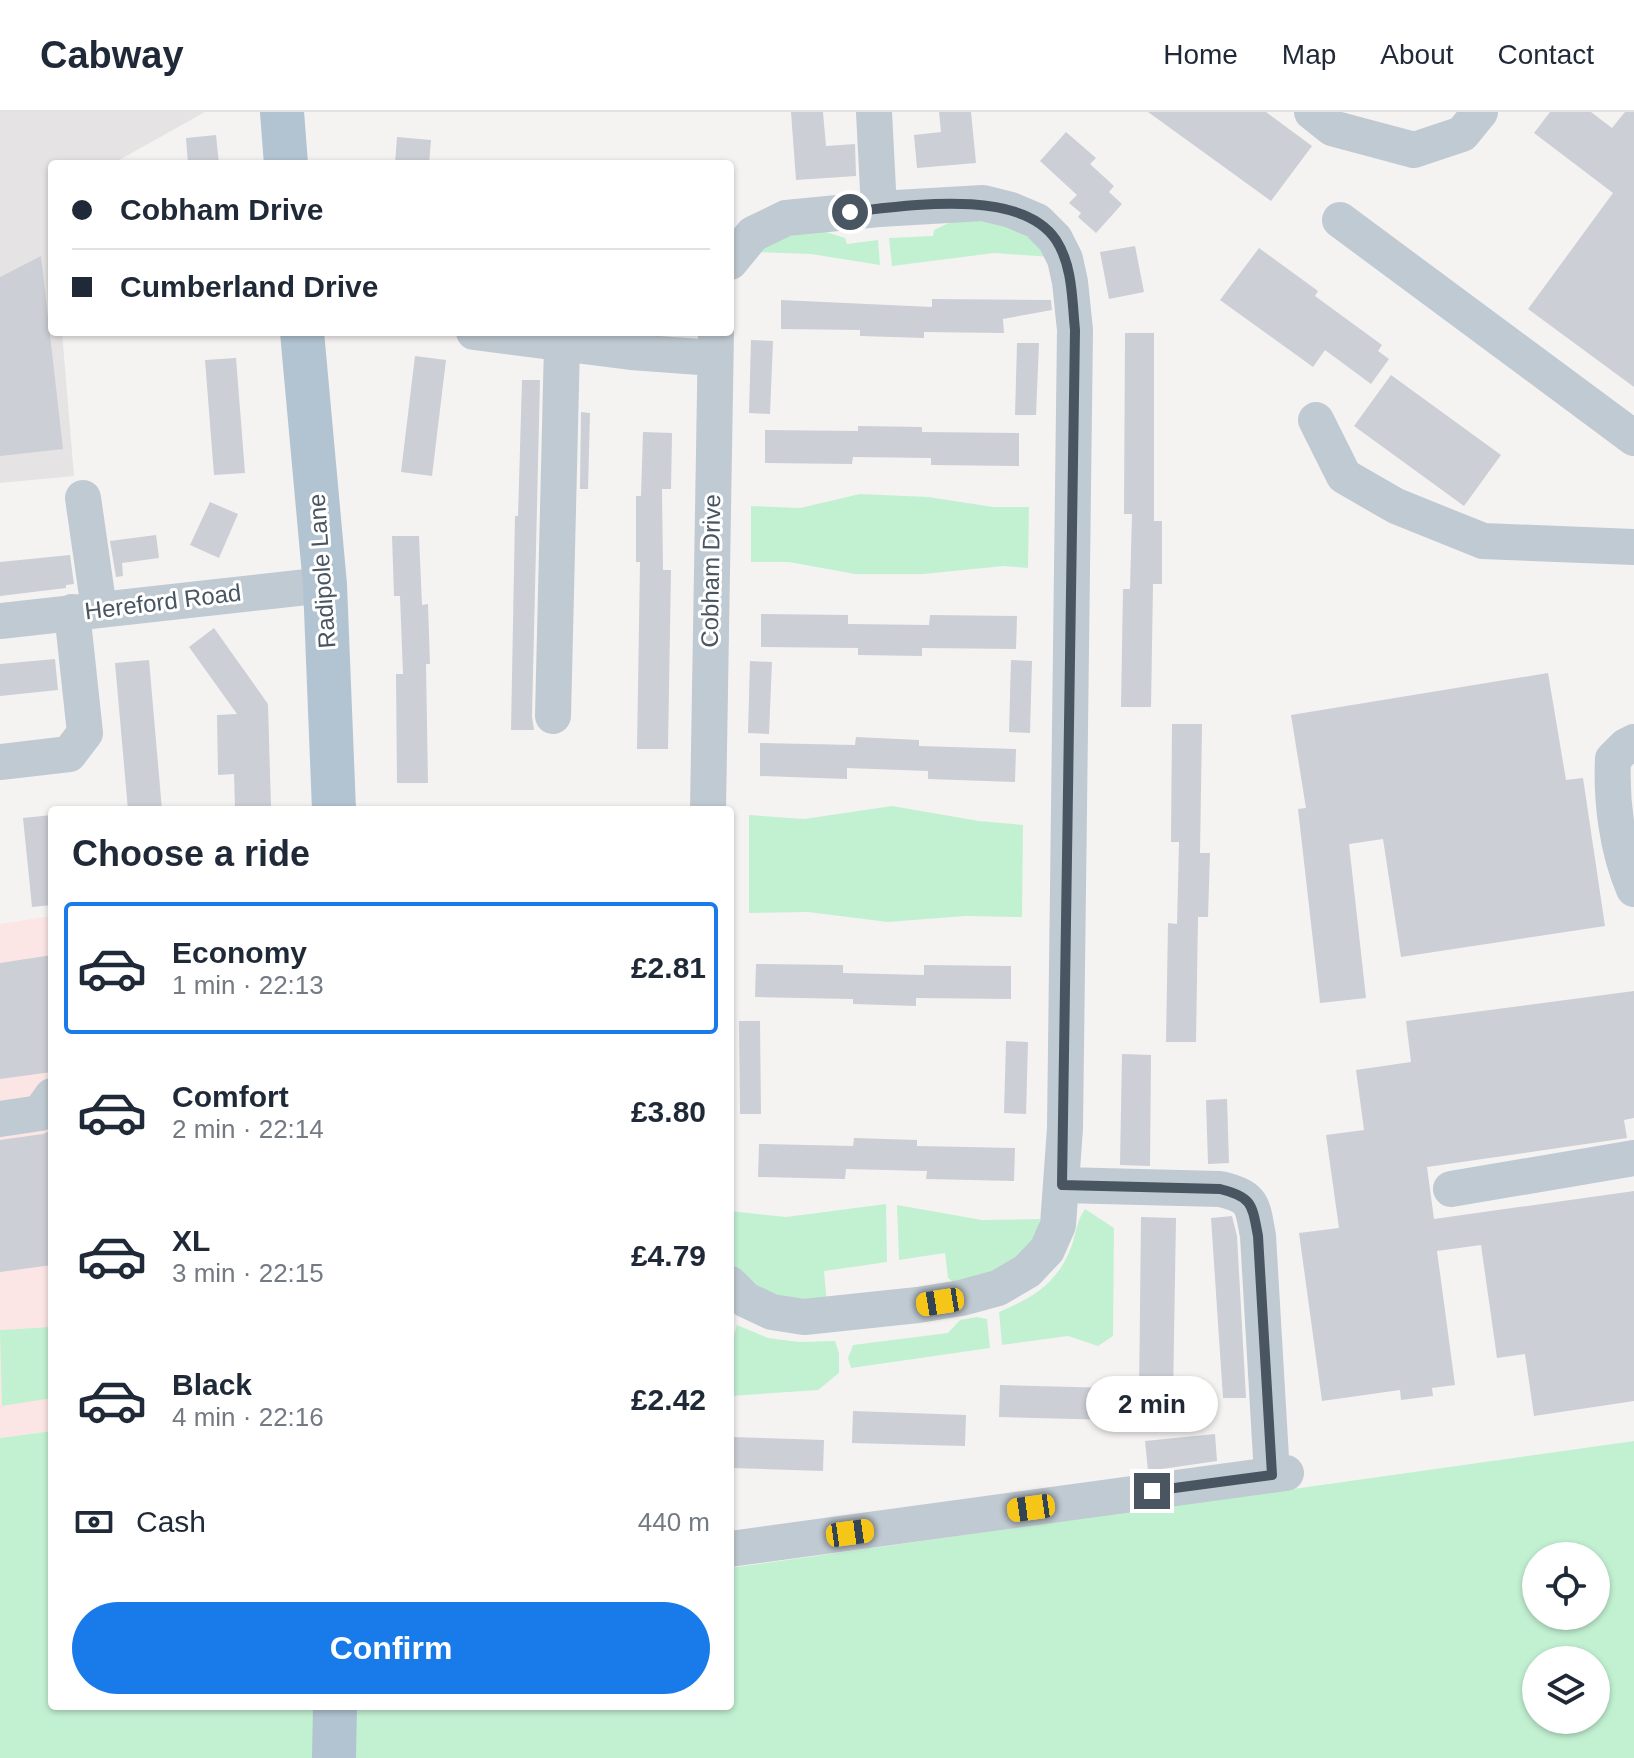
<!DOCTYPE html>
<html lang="en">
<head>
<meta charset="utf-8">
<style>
  body { margin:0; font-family:Arial,sans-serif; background:#f2f2f3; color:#1f2937; height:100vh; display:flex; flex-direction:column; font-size:30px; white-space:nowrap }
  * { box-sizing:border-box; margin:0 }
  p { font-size:26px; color:#747a83 }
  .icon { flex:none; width:44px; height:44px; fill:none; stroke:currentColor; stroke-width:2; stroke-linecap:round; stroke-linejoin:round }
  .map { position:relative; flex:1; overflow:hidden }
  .sheet { position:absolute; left:48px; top:694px; width:686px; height:904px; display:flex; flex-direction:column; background:#fff; border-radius:8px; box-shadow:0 2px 6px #0004 }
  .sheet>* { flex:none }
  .top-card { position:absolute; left:48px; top:48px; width:686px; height:176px; border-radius:8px; box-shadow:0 2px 6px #0004; display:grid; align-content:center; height:176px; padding:0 24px; background:#fff }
  .buttons { position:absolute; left:1522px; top:1430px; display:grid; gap:16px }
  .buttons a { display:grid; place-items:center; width:88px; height:88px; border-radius:50%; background:#fff; box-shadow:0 2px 6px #0004; font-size:40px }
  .end { position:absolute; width:36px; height:36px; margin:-18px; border:10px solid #495661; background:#fff; box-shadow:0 0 0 4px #fff }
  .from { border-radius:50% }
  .bubble { position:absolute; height:56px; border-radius:28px; background:#fff; box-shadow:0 2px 6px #0004; font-size:26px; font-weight:700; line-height:56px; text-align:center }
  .car { position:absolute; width:24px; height:48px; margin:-24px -12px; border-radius:10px; box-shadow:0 0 6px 2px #0007; background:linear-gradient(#f5c518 24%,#345 0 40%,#f5c518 0 76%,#345 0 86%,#f5c518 0) }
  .top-card b { display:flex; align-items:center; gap:28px; height:76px; font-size:30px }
  .top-card b+b { border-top:2px solid #e0e1e3 }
  .top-card i { width:20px; height:20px; background:#1f2937 }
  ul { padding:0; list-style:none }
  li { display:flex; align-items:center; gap:24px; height:132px; margin:0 16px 12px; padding:0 8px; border:4px solid transparent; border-radius:8px }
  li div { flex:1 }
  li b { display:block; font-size:30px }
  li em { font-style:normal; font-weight:700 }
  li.on { border-color:#187be9 }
  li>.icon { width:72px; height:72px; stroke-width:1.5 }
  h2 { padding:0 24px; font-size:36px; line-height:96px }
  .pay { display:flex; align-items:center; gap:20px; height:88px; padding:0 24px; font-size:30px }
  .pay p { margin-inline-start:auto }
  .cta { display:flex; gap:16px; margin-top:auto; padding:16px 24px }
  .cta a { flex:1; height:92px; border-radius:48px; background:#187be9; color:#fff; font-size:32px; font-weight:700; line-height:92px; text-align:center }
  header { display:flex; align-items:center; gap:48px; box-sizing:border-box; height:112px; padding:0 40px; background:#fff; border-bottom:2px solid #e0e1e3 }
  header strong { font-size:38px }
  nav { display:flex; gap:44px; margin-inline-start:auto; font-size:28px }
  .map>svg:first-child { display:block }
  .education { fill:#e6e3e5 }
  .medical { fill:#fce6e5 }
  .green { fill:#c2f1d2; fill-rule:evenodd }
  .building { fill:#cccfd5 }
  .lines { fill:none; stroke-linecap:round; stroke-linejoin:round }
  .minor { stroke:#c0cad2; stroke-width:36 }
  .major { stroke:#b2c3d1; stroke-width:44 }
  .route { stroke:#495661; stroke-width:10 }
  .labels { text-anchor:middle; stroke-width:6; stroke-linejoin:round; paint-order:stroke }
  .street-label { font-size:24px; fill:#495661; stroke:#fff }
</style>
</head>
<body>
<header>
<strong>Cabway</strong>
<nav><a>Home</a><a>Map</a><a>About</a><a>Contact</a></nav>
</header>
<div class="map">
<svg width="1634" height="1646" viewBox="0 0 1634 1646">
  <rect width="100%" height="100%" fill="#f5f2f2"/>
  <!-- education -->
  <path class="education" d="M 0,0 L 205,0 L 112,52 L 52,52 L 52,220 L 62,220 L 74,364 L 0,371 Z"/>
  <!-- medical -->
  <path class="medical" d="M 52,804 L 52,1319 L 0,1326 L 0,812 Z"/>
  <!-- green -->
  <path class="green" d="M 966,103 C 1000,104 1028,120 1051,145 L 994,141 L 892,154 L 889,126 L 933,124 L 934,118 Z
    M 823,119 L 845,126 L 847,132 L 878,128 L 880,153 L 811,142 L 754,140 L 781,123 Z
    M 860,382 L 928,385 L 993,395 L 1029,395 L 1028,456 L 1004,454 L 923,462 L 855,462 L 789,450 L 751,450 L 751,394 L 800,396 Z
    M 892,694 L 979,709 L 1023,713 L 1022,805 L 965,804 L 888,810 L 808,800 L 749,801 L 749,703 L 804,707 Z
    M 886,1092 L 887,1150 L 824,1159 L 827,1193 L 784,1193 L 735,1161 L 730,1151 L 730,1099 L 786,1105 Z
    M 897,1093 L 982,1108 L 1040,1107 L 1038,1123 L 1005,1160 L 957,1173 L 948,1166 L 945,1141 L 899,1148 Z
    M 1085,1097 L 1114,1116 L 1113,1224 L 1098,1234 L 1068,1224 L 1002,1233 L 999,1200 C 1034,1185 1058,1171 1072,1133 C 1076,1121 1077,1108 1085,1097 Z
    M 977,1205 L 987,1207 L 990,1236 L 851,1256 L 848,1246 L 853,1233 L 948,1221 L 960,1208 Z
    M 737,1213 L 768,1226 L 799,1230 L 835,1229 L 839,1241 L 839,1261 L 818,1278 L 730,1284 L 730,1235 Z
    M 52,1215 L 52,1286 L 2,1294 L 0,1218 Z
    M 52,1319 L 52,1594 L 730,1594 L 730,1456 L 1634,1329 L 1634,1646 L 0,1646 L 0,1326 ZM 1536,1444 L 1596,1444 L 1596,1504 L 1536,1504 ZM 1536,1548 L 1596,1548 L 1596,1608 L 1536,1608 Z"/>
  <!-- building -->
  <path class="building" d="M 791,0 L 823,0 L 826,34 L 855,32 L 856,64 L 796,68 Z
    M 939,0 L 971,0 L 976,51 L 917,56 L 914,23 L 941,20 Z
    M 1148,0 L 1266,0 L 1312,34 L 1271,89 Z
    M 1550,0 L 1591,0 L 1612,16 L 1625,0 L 1634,0 L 1634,275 L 1528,197 L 1613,81 L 1534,21 Z
    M 1066,20 L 1096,46 L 1090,52 L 1114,74 L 1109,80 L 1122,92 L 1096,121 L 1078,105 L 1081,101 L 1069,91 L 1077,83 L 1040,49 Z
    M 216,23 L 219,52 L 188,52 L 186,26 Z
    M 397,25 L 431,28 L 429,52 L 395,52 Z
    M 1135,134 L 1144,180 L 1109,187 L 1100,140 Z
    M 1259,136 L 1318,179 L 1315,184 L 1382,233 L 1378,239 L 1389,247 L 1371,272 L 1325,238 L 1313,255 L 1220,188 Z
    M 41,144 L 63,337 L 0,344 L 0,165 Z
    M 932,187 L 1051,188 L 1052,198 L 1003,207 L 1004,221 L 924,220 L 924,226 L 860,224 L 860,218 L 781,217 L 781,188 L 932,195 Z
    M 1125,221 L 1154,221 L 1154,409 L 1162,409 L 1162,472 L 1153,472 L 1151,595 L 1121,595 L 1123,477 L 1130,477 L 1132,402 L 1124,402 Z
    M 751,228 L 773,229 L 770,302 L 749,301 Z
    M 1017,231 L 1039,231 L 1036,303 L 1015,303 Z
    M 415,244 L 446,248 L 432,364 L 401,360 Z
    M 236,246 L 245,361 L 214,363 L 205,248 Z
    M 1391,263 L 1501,343 L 1464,394 L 1354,314 Z
    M 522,268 L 540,268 L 532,604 L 534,618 L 511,618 L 515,404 L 518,404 Z
    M 581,300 L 590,301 L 588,377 L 580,377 Z
    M 858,314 L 922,315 L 922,320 L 1019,321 L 1019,354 L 931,353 L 931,346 L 853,345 L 852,352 L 765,351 L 765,318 L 858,319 Z
    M 643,320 L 672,321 L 671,377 L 662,377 L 663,458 L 671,458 L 668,637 L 637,637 L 640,450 L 636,450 L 636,384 L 641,384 Z
    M 210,390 L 238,402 L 219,446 L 190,433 Z
    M 156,423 L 159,446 L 122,451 L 123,464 L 116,465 L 110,429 Z
    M 392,424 L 419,424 L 422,493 L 428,492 L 430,552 L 426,552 L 428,671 L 397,671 L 396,562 L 403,562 L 400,484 L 394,484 Z
    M 70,443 L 74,472 L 66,473 L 66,476 L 0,484 L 0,450 Z
    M 761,502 L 848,503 L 848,512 L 929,513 L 930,503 L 1017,504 L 1016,537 L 922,536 L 922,544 L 858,543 L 858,536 L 761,535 Z
    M 214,516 L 268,592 L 271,695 L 235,696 L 234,662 L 218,663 L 217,603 L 237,602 L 189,535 Z
    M 55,547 L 58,578 L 0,584 L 0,552 Z
    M 149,548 L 162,698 L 128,698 L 115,551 Z
    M 1011,548 L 1032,549 L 1030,621 L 1009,620 Z
    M 750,549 L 772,550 L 769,622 L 748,621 Z
    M 1548,561 L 1566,668 L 1583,666 L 1605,814 L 1401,845 L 1383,727 L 1349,732 L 1366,886 L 1320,891 L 1298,697 L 1306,696 L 1291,603 Z
    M 1172,612 L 1202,612 L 1200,741 L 1210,741 L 1208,805 L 1198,805 L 1196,930 L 1166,930 L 1168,811 L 1177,812 L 1179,730 L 1171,730 Z
    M 856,625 L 919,628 L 919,634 L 1016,637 L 1015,670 L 928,667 L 928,659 L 847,656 L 847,667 L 760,664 L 760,631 L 855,633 Z
    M 52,703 L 52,793 L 32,795 L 23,706 Z
    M 52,843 L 52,960 L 0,967 L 0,851 Z
    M 756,852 L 843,853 L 843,861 L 924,863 L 924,853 L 1011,854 L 1011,887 L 916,886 L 916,894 L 853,892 L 853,887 L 755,885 Z
    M 1634,879 L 1634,1006 L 1624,1008 L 1627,1026 L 1427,1055 L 1434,1107 L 1634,1079 L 1634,1289 L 1534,1304 L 1525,1242 L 1497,1246 L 1481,1133 L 1437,1139 L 1455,1273 L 1432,1276 L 1433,1284 L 1401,1288 L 1400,1278 L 1322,1289 L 1299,1121 L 1339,1116 L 1326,1023 L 1364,1018 L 1356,958 L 1411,950 L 1406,909 Z
    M 739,909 L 760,909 L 761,1002 L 740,1002 Z
    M 1006,929 L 1028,930 L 1026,1002 L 1004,1001 Z
    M 1122,942 L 1151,943 L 1150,1054 L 1120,1053 Z
    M 1227,987 L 1229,1051 L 1208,1052 L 1206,988 Z
    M 52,1018 L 52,1153 L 0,1160 L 0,1028 L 43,1022 Z
    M 854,1026 L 917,1028 L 917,1034 L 1015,1036 L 1014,1069 L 926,1067 L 927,1059 L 846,1057 L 845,1067 L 758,1065 L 759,1032 L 853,1034 Z
    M 1232,1104 L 1237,1124 L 1246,1286 L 1223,1286 L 1211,1106 Z
    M 1141,1105 L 1176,1106 L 1173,1285 L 1139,1285 Z
    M 1000,1273 L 1113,1276 L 1112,1308 L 999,1305 Z
    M 853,1299 L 966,1303 L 965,1334 L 852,1331 Z
    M 1215,1322 L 1217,1349 L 1148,1359 L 1145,1329 Z
    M 730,1325 L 824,1328 L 823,1359 L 730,1356 Z"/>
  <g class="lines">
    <!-- minor -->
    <path class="minor" d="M 874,0 L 879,97
      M 1312,0 L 1332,16 L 1414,38 L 1462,22 L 1480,0
      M 1340,108 L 1634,326
      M 730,150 L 753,122 L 786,106 L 879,97 L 983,91 L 1011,98 L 1037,109 L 1055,127 L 1065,147 L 1070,170 L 1075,218 L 1065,1016 L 1058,1113 L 1047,1138 L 1027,1159 L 998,1176 L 961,1186 L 918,1193 L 804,1205 L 772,1200 L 746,1188 L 730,1172
      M 474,220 L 631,240 L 714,246
      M 1316,308 L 1344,364 L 1396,394 L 1483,429 L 1634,435
      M 83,386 L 99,497
      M 0,509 L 325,473
      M 553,604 L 562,232
      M 1634,630 L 1626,634 L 1613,647 C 1611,689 1617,738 1634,777
      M 0,650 L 69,642 L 85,621 L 72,500
      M 708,698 L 716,220
      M 0,1007 L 40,1001 L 52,984
      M 1062,1073 L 1220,1077 C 1254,1085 1252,1092 1258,1124 L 1272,1363
      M 1451,1077 L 1634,1046
      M 730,1437 L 1286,1361"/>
    <!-- major -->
    <path class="major" d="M 282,0 L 286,52
      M 302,220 L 325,473 L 334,698
      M 334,1646 L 335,1594"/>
  </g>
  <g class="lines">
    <!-- route -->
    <path class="route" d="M 850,100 C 906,94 1021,75 1056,128 C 1073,154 1072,189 1075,218 L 1062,1073 L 1220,1077 C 1253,1085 1252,1093 1258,1124 L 1272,1363 L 1152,1379"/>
  </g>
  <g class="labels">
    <!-- street labels -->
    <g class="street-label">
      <text transform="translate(322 459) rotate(-94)" y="8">Radipole Lane</text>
      <text transform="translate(711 459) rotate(-89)" y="8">Cobham Drive</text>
      <text transform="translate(163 490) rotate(-7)" y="8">Hereford Road</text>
    </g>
  </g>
</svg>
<div class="buttons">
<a><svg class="icon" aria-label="locate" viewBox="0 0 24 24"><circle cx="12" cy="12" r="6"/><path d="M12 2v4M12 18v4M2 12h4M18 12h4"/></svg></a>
<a><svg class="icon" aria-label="layers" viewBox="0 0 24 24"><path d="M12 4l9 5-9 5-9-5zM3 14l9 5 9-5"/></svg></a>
</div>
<i class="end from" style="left:850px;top:100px"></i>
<i class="end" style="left:1152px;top:1379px"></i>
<div class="bubble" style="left:1086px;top:1264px;width:132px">2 min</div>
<i class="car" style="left:940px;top:1190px;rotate:261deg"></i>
<i class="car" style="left:1031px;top:1396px;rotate:262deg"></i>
<i class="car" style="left:850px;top:1421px;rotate:82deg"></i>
<div class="top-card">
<b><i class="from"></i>Cobham Drive</b>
<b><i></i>Cumberland Drive</b>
</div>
<section class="sheet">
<h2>Choose a ride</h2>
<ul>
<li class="on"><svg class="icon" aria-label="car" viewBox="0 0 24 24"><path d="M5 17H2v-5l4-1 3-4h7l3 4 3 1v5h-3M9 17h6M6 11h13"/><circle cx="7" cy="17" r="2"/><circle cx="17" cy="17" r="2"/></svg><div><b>Economy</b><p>1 min · 22:13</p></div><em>£2.81</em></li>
<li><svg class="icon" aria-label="car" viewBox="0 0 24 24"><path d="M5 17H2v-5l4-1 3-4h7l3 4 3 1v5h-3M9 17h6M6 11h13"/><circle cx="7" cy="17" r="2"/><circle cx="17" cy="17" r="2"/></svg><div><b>Comfort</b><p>2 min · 22:14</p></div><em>£3.80</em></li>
<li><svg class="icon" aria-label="car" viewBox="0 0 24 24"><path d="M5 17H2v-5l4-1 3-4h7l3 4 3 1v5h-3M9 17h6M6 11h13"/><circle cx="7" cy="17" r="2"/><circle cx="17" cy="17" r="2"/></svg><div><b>XL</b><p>3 min · 22:15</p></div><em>£4.79</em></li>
<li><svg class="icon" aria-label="car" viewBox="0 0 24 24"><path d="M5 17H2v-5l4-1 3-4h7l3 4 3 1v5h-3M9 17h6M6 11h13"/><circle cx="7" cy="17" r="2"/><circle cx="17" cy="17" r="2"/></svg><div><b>Black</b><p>4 min · 22:16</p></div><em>£2.42</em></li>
</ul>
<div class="pay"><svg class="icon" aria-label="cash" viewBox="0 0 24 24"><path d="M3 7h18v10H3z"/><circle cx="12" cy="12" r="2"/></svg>Cash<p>440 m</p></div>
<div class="cta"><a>Confirm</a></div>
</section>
</div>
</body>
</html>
